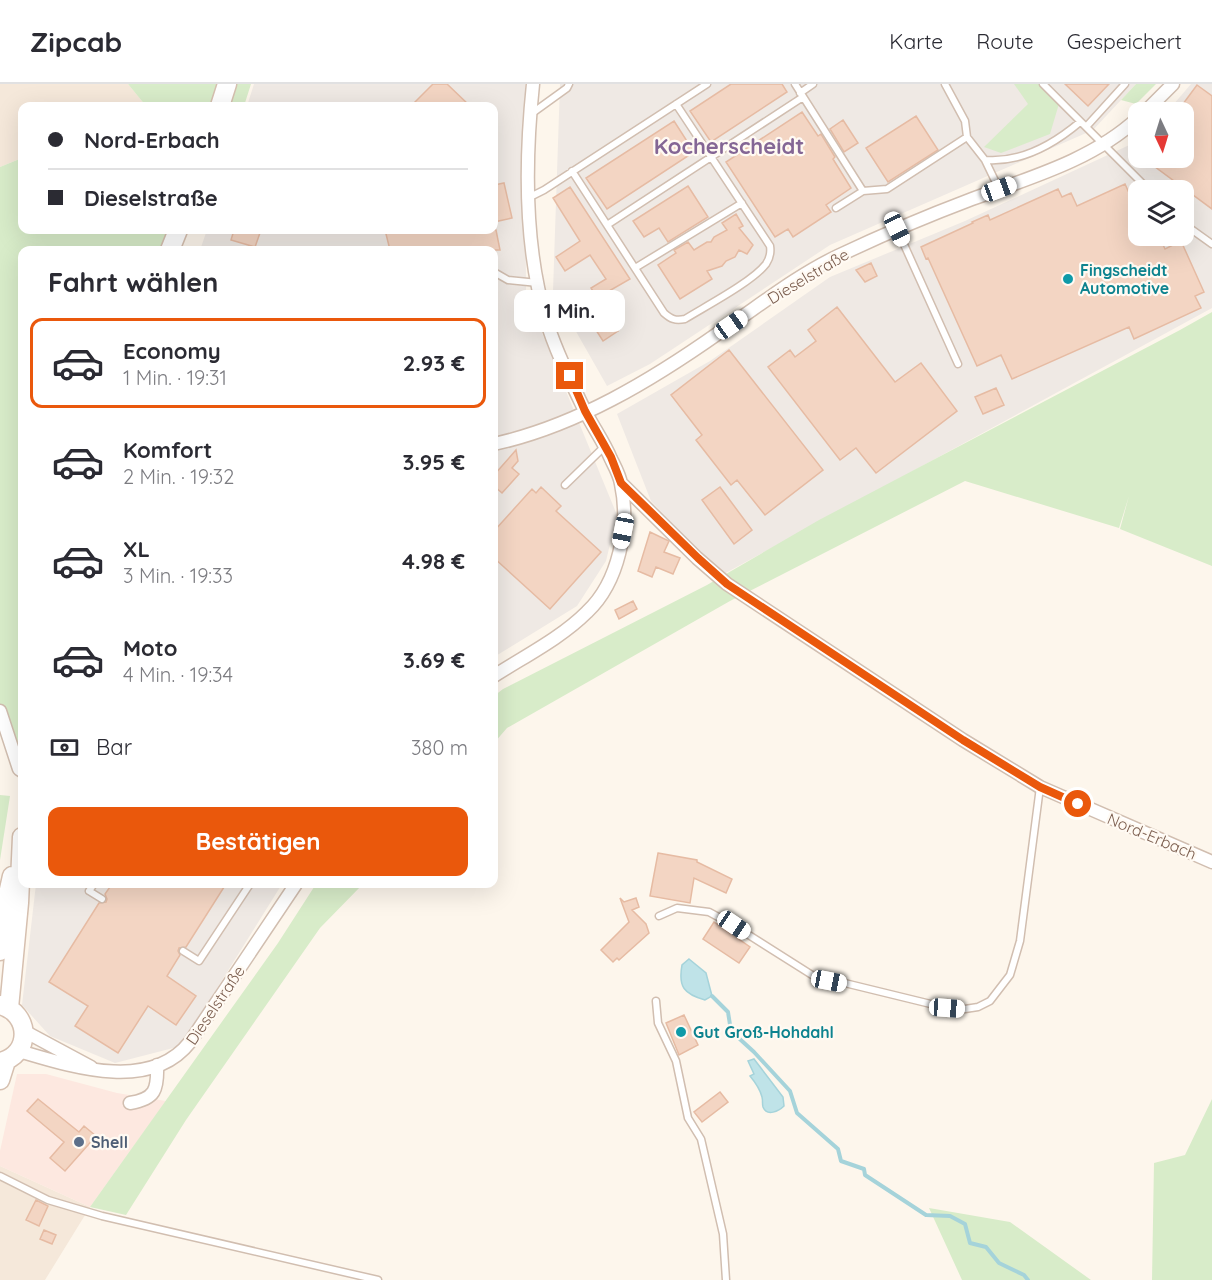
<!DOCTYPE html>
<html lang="de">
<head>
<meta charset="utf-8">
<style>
  body { margin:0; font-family:Quicksand,sans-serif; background:#f7f7f7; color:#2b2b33; height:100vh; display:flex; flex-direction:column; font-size:22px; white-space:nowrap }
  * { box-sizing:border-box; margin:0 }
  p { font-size:20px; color:#7c7c81 }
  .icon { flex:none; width:33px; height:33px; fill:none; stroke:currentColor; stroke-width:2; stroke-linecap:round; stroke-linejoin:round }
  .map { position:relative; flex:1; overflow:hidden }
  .sheet { position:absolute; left:18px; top:162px; width:480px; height:642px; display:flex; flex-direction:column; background:#fff; border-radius:12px; box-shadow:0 6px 24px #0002 }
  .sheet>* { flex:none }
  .top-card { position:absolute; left:18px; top:18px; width:480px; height:132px; border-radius:12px; box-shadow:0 6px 24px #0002; display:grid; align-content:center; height:132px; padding:0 30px; background:#fff }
  .needle { width:39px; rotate:176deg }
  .tools { position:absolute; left:1128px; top:18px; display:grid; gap:12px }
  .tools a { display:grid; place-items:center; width:66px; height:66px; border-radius:12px; background:#fff; box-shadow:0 6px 24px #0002; font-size:30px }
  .end { position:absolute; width:27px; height:27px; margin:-14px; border:8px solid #ea580c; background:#fff; box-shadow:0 0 0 3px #fff }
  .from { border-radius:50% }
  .bubble { position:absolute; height:42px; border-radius:12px; background:#fff; box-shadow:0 6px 24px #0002; font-size:20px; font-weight:800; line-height:42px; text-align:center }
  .car { position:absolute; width:18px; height:36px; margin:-18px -9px; border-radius:8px; box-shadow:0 0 4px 2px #0007; background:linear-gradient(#fff 24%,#345 0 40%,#fff 0 76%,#345 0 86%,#fff 0) }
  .top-card b { display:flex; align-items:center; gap:21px; height:57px; font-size:22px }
  .top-card b+b { border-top:2px solid #e1e1e2 }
  .top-card i { width:15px; height:15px; background:#2b2b33 }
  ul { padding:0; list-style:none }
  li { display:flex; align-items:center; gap:18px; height:90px; margin:0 12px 9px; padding:0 18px; border:3px solid transparent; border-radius:12px }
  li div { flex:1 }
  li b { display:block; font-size:22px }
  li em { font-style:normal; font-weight:800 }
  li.current { border-color:#ea580c }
  li>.icon { width:54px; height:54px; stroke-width:1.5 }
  h2 { padding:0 30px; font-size:27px; line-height:72px }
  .pay { display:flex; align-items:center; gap:15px; height:66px; padding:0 30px; font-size:22px }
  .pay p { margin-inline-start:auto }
  .button { display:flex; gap:12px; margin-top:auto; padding:12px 30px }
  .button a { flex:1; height:69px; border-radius:12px; background:#ea580c; color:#fff; font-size:24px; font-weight:800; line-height:69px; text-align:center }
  header { display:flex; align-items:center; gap:36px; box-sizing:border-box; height:84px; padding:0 30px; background:#fff; border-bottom:2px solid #e1e1e2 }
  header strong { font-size:28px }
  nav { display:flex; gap:33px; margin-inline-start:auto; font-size:21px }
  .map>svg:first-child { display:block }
  .residential { fill:#f5e8da }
  .commercial { fill:#fde8e0 }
  .industrial { fill:#efe9e4; fill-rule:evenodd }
  .green { fill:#d8ecc9 }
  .water { fill:#bfe3e8; stroke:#a5d3da; stroke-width:1.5 }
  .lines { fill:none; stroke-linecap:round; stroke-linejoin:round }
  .stream { stroke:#a5d3da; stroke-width:4 }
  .building { fill:#f3d5c3; stroke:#e6bba3; stroke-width:1.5 }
  .service-casing { stroke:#d1beb0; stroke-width:9 }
  .minor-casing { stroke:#d1beb0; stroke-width:15 }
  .secondary-casing { stroke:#d6c0b0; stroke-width:21 }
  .service { stroke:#fff; stroke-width:6 }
  .minor { stroke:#fff; stroke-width:12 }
  .secondary { stroke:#fff; stroke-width:18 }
  .route { stroke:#ea580c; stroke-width:8 }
  .culture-dot { fill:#0f9aa8; stroke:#fffaf3; stroke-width:2 }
  .service-dot { fill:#5c6f8a; stroke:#fffaf3; stroke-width:2 }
  .labels { text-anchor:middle; stroke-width:4.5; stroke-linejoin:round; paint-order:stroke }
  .culture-label { font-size:16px; font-weight:bold; fill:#0d838f; stroke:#fffaf3; text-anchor:start }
  .street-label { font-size:16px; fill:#7a5c4d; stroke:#fffaf3 }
  .service-label { font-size:16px; font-weight:bold; fill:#4e5e75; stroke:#fffaf3; text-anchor:start }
  .district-label { font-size:22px; font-weight:bold; fill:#846695; stroke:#fffaf3 }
</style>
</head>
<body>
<header>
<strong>Zipcab</strong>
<nav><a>Karte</a><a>Route</a><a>Gespeichert</a></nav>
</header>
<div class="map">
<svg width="1212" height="1196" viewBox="0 0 1212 1196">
  <rect width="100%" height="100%" fill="#fdf6ec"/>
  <!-- residential -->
  <path class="residential" d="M 0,0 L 128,0 L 146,22 L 22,22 L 22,74 L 0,83 Z
    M 0,1082 L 90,1123 L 45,1196 L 0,1196 Z"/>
  <!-- commercial -->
  <path class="commercial" d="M 17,990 L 46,990 L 117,1009 L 166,1017 L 90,1123 L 0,1082 L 0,1067 Z"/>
  <!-- industrial -->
  <path class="industrial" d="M 254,0 L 525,0 L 526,210 L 617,431 L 606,477 L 577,522 L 494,573 L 494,166 L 200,166 L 207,146 L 494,146 L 494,22 L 247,22 Z
    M 560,0 L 1136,0 L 1093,46 L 830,161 L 650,280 L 607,302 L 553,207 Z
    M 1191,0 L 1212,0 L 1212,224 L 722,491 L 651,417 L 617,330 L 710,277 L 830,193 L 965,137 L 1138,57 L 1138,74 L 1184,74 L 1184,28 L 1167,28 ZM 1138,106 L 1184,106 L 1184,152 L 1138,152 Z
    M 36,800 L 282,800 L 181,962 L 115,979 L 50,952 L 22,921 Z"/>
  <!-- green -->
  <path class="green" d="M 128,0 L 251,0 L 244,22 L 146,22 Z
    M 1014,0 L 1047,0 L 1061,13 L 1050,50 L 1001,69 L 984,63 L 1028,20 Z
    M 1136,0 L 1156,0 L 1136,20 L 1121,16 Z
    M 22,74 L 22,146 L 173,146 L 165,166 L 22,166 L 22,648 L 17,674 L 0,625 L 0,83 Z
    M 1212,228 L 1212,482 L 1120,445 L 1129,412 L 1119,444 L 965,397 L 730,517 L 507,644 L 494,659 L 494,612 L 503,605 L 707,501 L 819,436 L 1180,246 Z
    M 0,711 L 10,712 L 0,776 Z
    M 316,800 L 363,800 L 320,844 L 186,1036 L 126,1131 L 90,1123 L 278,859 Z
    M 1212,1015 L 1212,1196 L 1152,1196 L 1154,1079 L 1185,1071 Z
    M 929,1124 L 1010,1138 L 1091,1196 L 962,1196 Z"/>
  <!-- water -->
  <path class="water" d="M 689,875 L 706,889 L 712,912 L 705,916 C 684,910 678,903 682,881 Z
    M 754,975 L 783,1013 L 784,1022 C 779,1027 767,1033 763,1023 C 762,1020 763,1017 762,1013 C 760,1005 755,998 750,992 L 754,990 L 748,977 Z"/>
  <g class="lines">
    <!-- stream -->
    <path class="stream" d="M 712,912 L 728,928 L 731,947 L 754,968 L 790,1007 L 797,1029 L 838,1065 L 841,1077 L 864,1085 L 865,1091 L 926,1131 L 950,1132 L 965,1140 L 970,1159 L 986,1163 L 999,1179 L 1024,1191 L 1028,1196"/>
  </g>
  <!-- building -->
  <path class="building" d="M 433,0 L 447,0 L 470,22 L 411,22 Z
    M 731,0 L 782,0 L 787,8 L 711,58 L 690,27 Z
    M 1065,0 L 1109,0 L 1088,22 Z
    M 1197,1 L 1212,12 L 1212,125 L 1143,74 L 1184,74 L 1184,28 L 1177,28 Z
    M 802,28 L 818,52 L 821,50 L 835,73 L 833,75 L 851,104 L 826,121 L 831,128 L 793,153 L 788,145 L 775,153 L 726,78 Z
    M 916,32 L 938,66 L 888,98 L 866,64 Z
    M 843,36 L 858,59 L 844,68 L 830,45 Z
    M 674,37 L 694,68 L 607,125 L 586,94 Z
    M 504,99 L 512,134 L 494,138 L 494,101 Z
    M 1125,100 L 1134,120 L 1138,118 L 1138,152 L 1159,152 L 1165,165 L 1181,157 L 1204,208 L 1195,212 L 1201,224 L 1134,255 L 1129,243 L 1012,295 L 1001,271 L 977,282 L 928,174 L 926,175 L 921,163 L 973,139 L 972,138 L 988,131 L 990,136 L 1058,105 L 1062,113 L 1071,109 L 1077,122 Z
    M 688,102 L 708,133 L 668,158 L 659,144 L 644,153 L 633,137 Z
    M 570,103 L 630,195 L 597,214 L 591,204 L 606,195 L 590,171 L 565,187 L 556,173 L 580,157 L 553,114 Z
    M 736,130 L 743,142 L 739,144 L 753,161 L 747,170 L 739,166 L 735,173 L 726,177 L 722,182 L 707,187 L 712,195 L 680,215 L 658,181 L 676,169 L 674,166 L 688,158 L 694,166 L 707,158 L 711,158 L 714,153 L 727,146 L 722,139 Z
    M 234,146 L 261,146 L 255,163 L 231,156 Z
    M 385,146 L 496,146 L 500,166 L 390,166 Z
    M 871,179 L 877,192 L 865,198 L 856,186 Z
    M 598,216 L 618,247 L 603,257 L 583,226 Z
    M 837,223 L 895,298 L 921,279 L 957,327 L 876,389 L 856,364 L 840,376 L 768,283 L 790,266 L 795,273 L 816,257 L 808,246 Z
    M 729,266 L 823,386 L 765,431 L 737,396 L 731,401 L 696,356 L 702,351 L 671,311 Z
    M 996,304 L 1004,321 L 983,330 L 975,313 Z
    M 516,366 L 518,377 L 512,384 L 519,390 L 502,409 L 494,402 L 494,391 Z
    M 541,403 L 561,422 L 556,427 L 601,468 L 550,525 L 494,474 L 494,447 L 532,405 L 536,409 Z
    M 720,403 L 752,446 L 734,460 L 702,416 Z
    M 650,448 L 669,457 L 664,468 L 680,474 L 673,490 L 656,483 L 652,493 L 638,487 Z
    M 633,517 L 637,525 L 619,535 L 615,526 Z
    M 658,769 L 697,776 L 697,778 L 732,795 L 726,809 L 694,794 L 690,819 L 650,812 Z
    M 112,800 L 226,800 L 186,863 L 179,864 L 178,867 L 180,871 L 167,892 L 196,912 L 176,941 L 148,922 L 118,969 L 75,942 L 88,922 L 49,898 L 99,819 L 106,818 L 107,815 L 105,810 Z
    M 620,814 L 624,818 L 636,814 L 639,823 L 632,826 L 646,840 L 649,849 L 619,876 L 617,874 L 613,878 L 601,866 L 629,838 Z
    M 714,838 L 750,863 L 739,879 L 703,855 Z
    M 684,931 L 698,961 L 679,971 L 666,939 Z
    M 720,1008 L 728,1018 L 702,1038 L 694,1028 Z
    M 38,1015 L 79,1048 L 84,1042 L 96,1052 L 65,1087 L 50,1074 L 64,1058 L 27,1027 Z
    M 36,1116 L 48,1122 L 39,1142 L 26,1136 Z
    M 44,1146 L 56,1151 L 52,1160 L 40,1155 Z"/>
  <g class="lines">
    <defs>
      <path id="service" d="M 795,0 L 863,107 L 836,124
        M 945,0 L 965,37 L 967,53
        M 1043,0 L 1149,106
        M 800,9 L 813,0
        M 531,30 L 567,4 L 569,0
        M 1086,43 L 1125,0
        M 985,76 L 999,105
        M 572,87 L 664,229 C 671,235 675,237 685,235 C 706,222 752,198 766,180 C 770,174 771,168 770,162 L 676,20
        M 863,107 L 887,105 L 967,53 L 985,76 C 1021,79 1054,60 1080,38
        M 528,114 L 544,106 L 707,0
        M 1184,140 L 1212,160
        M 607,141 L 803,13
        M 897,145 L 958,280
        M 635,184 L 742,119
        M 494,188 L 508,196 L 538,199
        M 565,401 L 604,363
        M 94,800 L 89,807 L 102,815
        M 659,832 L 677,824 L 709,828 L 733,841 L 812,891 L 947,924 L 965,925 L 978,923 L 990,917 L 1010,891 L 1020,857 L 1040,703
        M 183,867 L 199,877 L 250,800
        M 656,917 L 658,939 L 676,977 L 688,1034 L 701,1055 L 723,1150 L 726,1196
        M 0,1092 L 48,1116 L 102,1132 L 378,1196"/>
      <path id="minor" d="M 1145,28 L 1173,0
        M 494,360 C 576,342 652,296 720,248 C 759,222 796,192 838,172 C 882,151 927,132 972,115 C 1029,94 1093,76 1138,34
        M 621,399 L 697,474 L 727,500 L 963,656 L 1040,703 L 1212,778
        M 494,592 C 525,572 561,554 587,528 C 619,498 630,442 621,400 C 620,392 615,383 611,375 C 604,358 593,343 585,327 C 572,300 554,264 546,235 C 524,162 525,76 533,0
        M 0,627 L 19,685 L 22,687
        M 24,947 L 91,983
        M 19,967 C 70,982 150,1009 190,958 L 296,800
        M 130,1019 C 155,1015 158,1006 157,981"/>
      <path id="secondary" d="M 220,22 L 227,0
        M 170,166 L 178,146
        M 0,867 L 6,819 L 12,792
        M 0,921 C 31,929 32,971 0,978
        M 9,924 L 19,819 L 22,753
        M 0,996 L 6,977"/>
    </defs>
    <!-- service casing -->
    <use href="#service" class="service-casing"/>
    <!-- minor casing -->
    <use href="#minor" class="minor-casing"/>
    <!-- secondary casing -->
    <use href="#secondary" class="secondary-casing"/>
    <!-- service -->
    <use href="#service" class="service"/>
    <!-- minor -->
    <use href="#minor" class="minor"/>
    <!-- secondary -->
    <use href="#secondary" class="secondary"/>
  </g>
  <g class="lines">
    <!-- route -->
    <path class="route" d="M 570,292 L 585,327 L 611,373 L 621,399 L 698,474 L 727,500 L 963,656 L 1040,703 L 1078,720"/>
  </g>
  <!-- markers -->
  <g class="culture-dot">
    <circle cx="1068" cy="195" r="6"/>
    <circle cx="681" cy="948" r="6"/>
  </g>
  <circle class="service-dot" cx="79" cy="1058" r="6"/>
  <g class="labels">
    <!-- culture labels -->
    <g class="culture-label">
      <text x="1080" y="192">Fingscheidt<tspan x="1080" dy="18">Automotive</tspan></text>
      <text x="693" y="954">Gut Groß-Hohdahl</text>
    </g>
    <!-- street labels -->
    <g class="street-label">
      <text transform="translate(808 192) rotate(-31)" y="6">Dieselstraße</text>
      <text transform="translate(1152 752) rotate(23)" y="6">Nord-Erbach</text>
      <text transform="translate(215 921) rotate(-56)" y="6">Dieselstraße</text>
    </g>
    <!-- service labels -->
    <g class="service-label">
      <text x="91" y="1064">Shell</text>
    </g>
    <!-- district labels -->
    <g class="district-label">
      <text x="729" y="70">Kocherscheidt</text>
    </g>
  </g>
</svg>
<div class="tools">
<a><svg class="needle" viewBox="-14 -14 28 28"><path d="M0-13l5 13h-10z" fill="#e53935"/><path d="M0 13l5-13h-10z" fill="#7c7c81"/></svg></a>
<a><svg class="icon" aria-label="layers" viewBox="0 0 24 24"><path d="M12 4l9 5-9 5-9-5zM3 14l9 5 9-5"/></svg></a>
</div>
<i class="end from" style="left:1078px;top:720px"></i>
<i class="end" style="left:570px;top:292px"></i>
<div class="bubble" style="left:514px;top:206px;width:111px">1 Min.</div>
<i class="car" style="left:999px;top:105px;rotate:70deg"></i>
<i class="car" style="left:897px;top:145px;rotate:155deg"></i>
<i class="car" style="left:731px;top:241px;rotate:55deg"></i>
<i class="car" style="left:623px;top:447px;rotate:191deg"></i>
<i class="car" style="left:734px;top:841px;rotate:124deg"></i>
<i class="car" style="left:829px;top:897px;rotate:101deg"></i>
<i class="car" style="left:947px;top:924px;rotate:94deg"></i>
<div class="top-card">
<b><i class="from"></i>Nord-Erbach</b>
<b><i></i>Dieselstraße</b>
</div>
<section class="sheet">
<h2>Fahrt wählen</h2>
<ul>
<li class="current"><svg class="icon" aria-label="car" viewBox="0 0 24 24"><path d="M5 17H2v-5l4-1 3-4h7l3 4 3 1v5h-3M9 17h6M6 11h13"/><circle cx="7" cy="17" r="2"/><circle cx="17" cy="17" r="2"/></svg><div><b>Economy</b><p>1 Min. · 19:31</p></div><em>2.93 €</em></li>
<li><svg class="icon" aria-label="car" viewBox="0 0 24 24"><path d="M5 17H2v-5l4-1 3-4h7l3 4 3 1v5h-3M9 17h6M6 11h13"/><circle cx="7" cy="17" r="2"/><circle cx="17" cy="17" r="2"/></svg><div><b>Komfort</b><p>2 Min. · 19:32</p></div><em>3.95 €</em></li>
<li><svg class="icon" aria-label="car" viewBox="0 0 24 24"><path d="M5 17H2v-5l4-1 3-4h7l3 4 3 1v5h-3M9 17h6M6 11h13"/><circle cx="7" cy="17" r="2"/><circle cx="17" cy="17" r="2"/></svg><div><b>XL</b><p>3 Min. · 19:33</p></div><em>4.98 €</em></li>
<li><svg class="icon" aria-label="car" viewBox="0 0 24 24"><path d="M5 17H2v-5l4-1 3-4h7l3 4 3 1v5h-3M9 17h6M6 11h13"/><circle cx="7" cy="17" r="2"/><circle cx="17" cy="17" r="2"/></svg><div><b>Moto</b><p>4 Min. · 19:34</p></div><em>3.69 €</em></li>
</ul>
<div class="pay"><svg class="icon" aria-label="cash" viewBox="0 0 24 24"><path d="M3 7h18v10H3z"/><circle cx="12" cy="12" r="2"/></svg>Bar<p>380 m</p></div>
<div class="button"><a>Bestätigen</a></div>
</section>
</div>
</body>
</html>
